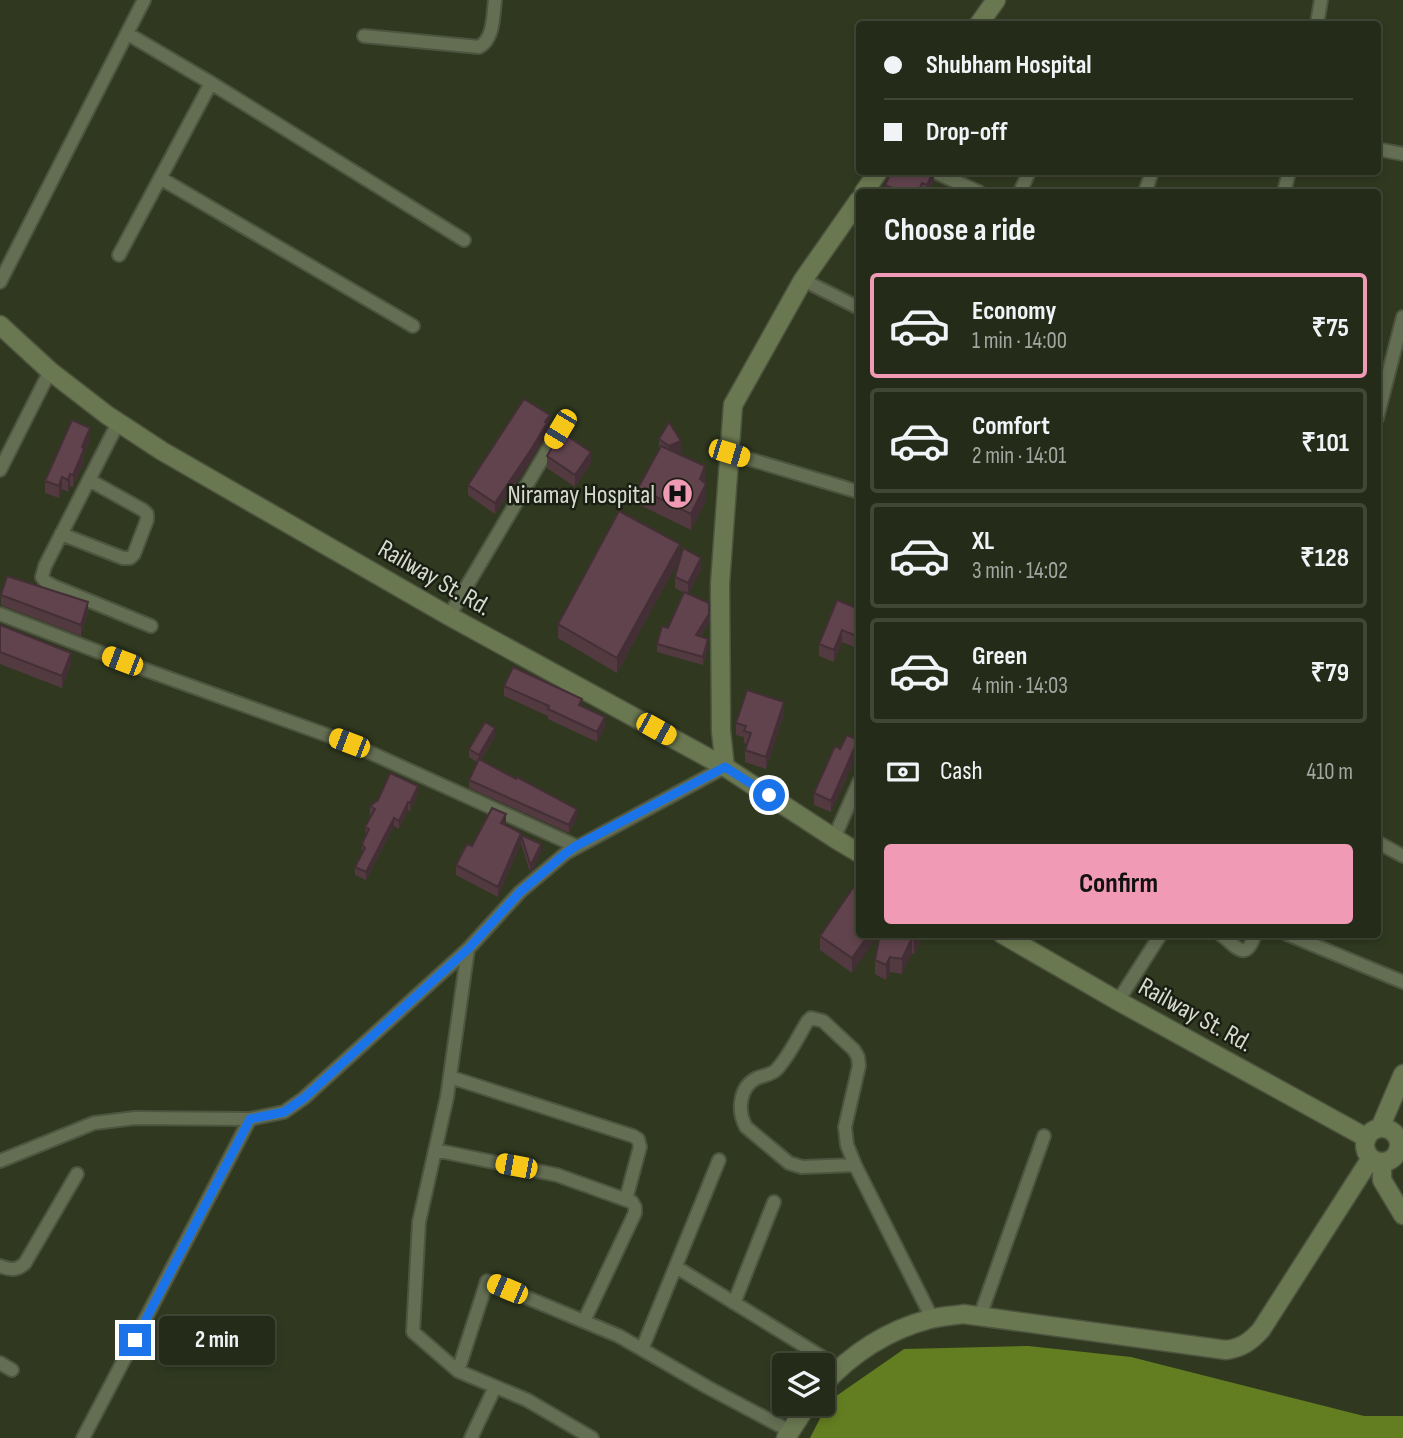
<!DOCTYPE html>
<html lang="en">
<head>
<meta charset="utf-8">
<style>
  body { margin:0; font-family:"Sofia Sans Condensed",sans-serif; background:#2c3321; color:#f1f3f6; height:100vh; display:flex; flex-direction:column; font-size:26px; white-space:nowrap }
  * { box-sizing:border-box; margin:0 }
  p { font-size:23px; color:#a3a7a2 }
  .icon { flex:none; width:38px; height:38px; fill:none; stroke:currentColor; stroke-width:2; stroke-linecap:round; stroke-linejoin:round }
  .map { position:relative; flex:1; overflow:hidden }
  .side { position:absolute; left:856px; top:189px; width:525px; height:749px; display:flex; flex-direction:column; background:#242b18; border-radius:7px; box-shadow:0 4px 10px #0003,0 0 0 2px #414737 }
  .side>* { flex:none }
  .banner { position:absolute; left:856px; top:21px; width:525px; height:154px; border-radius:7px; box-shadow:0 4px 10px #0003,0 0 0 2px #414737; display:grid; align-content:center; height:154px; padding:0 28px; background:#242b18 }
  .fabs { position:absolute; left:772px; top:1353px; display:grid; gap:14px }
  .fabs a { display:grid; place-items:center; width:63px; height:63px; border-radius:7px; background:#242b18; box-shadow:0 4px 10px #0003,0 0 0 2px #414737; font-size:35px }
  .end { position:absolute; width:32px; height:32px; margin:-16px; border:9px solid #1a73e8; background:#fff; box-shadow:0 0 0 4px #fff }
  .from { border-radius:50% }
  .bubble { position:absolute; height:49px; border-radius:7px; background:#242b18; box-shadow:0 4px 10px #0003,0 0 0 2px #414737; font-size:23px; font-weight:700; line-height:49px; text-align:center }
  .car { position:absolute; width:21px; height:42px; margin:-21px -10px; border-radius:9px; box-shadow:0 0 5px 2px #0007; background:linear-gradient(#f5c518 24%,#345 0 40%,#f5c518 0 76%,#345 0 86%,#f5c518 0) }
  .banner b { display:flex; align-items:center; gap:24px; height:66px; font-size:26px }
  .banner b+b { border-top:2px solid #414737 }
  .banner i { width:18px; height:18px; background:#f1f3f6 }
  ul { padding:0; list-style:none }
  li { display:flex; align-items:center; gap:21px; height:105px; margin:0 14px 10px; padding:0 14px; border:4px solid #414737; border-radius:7px }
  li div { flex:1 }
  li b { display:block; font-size:26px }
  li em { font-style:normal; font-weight:700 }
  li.active { border-color:#f09ab6 }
  li>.icon { width:63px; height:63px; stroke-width:1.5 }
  h2 { padding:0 28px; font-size:32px; line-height:84px }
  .pay { display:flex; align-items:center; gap:18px; height:77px; padding:0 28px; font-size:26px }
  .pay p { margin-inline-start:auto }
  .button { display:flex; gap:14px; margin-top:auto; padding:14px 28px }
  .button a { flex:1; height:80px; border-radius:7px; background:#f09ab6; color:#111; font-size:28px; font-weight:700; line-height:80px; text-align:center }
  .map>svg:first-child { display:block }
  .water { fill:#637e20 }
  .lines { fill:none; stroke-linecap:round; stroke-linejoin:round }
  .street-casing { stroke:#4d543f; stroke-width:16 }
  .secondary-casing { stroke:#4d543f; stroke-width:21 }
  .street { stroke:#646e53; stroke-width:12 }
  .secondary { stroke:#6a7851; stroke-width:18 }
  .wall { fill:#533a41 }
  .shaded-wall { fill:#432f35 }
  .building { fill:#60434c; stroke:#432f35; stroke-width:2 }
  .route { stroke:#1a73e8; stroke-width:9 }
  .labels { text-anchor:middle; stroke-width:5; stroke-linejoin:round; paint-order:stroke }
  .poi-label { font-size:26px; fill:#d5dbcc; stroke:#1b1e13; text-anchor:end }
  .street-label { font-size:26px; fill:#d5dbcc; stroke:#1b1e13 }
</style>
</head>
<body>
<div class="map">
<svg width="1403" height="1438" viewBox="0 0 1403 1438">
  <rect width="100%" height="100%" fill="#303920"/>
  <!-- water -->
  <path class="water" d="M 1028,1346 L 1131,1357 L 1364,1416 L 1403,1416 L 1403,1438 L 810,1438 L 829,1401 L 904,1349 Z"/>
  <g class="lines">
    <defs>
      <path id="street" d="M 1317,24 L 1321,0
        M 128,34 L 211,83 L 464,240
        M 364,36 L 479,47 C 494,39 493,16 495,0
        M 1377,149 L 1403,154
        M 935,172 L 979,192
        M 160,178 L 413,326
        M 1020,192 L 1029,172
        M 1145,192 L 1152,172
        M 1284,192 L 1289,172
        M 119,255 L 211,83
        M 803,280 L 859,308
        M 0,282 L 144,0
        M 1377,418 L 1403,317
        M 118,423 L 45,566 L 42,577 L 45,581 L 53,586 L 151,626
        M 729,453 L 859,492
        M 0,470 L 50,371
        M 61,534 L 123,558 L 130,558 L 134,554 L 147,520 L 147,514 L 143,510 L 89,480
        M 0,614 L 146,670 L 349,743 L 576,846
        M 449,616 L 560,429
        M 834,838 L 859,782
        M 1377,842 L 1403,856
        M 1220,934 C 1237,947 1246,963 1255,934
        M 1287,934 L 1403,982
        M 1118,1001 L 1161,934
        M 450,1077 L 633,1136 L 638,1139 L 640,1147 L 626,1199
        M 435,1150 L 557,1175 L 632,1202 L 635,1207 L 635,1213 L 584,1321
        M 0,1161 L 94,1123 L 135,1118 L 250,1119 L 284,1112 L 304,1098 L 468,949 L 520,892 L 566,853 L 725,767
        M 855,1165 L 802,1167 L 789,1163 L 746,1127 C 737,1111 739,1087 757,1078 C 764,1075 772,1075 777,1069 C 789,1056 798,1037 807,1022 L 811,1018 L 823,1021 L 854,1050 L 858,1057 L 859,1066 L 845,1127 L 847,1145 L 855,1165 L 932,1318
        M 0,1266 C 10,1270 17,1271 25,1263 L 77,1174
        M 676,1267 L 840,1368
        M 734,1303 L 774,1202
        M 980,1316 L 1044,1136
        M 642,1349 L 719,1160
        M 0,1363 L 12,1370
        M 458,1371 L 413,1332 L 419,1222 L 447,1097 L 468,949
        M 83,1438 L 250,1119
        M 471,1438 L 495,1387
        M 592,1438 L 527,1400 L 458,1371 L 487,1281 L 619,1336 L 707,1387 L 790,1431"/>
      <path id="secondary" d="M 979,24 L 996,0
        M 864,192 L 878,172
        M 0,325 L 50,371 L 107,415 L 162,451 L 449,616 L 725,767 L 834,838 L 859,853
        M 725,767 L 721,731 L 720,584 L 733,405 L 803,280 L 859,200
        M 1002,934 L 1118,1001 L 1367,1138
        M 1380,1128 L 1403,1074
        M1365 1145a17 17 0 1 1 34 0a17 17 0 1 1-34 0Z
        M 1382,1162 L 1382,1180 L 1403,1215
        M 822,1386 C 851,1354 888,1330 930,1319 C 941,1316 952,1316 963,1314 L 1226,1350 C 1242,1348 1251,1341 1261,1330 L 1371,1158
        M 786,1438 L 808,1404"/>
    </defs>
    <!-- street casing -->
    <use href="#street" class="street-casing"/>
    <!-- secondary casing -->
    <use href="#secondary" class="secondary-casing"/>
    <!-- street -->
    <use href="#street" class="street"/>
    <!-- secondary -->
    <use href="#secondary" class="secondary"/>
  </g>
  <!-- wall -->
  <path class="wall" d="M 934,172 L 934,181 L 929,192 L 885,192 L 885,185 Z
    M 669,422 L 681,454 L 705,482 L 706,500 L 691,530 L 638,504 L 638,488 L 659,450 L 659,439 Z
    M 550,426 L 547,430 L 547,434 L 532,459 L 495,514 L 468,495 L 468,485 Z
    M 90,440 L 84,454 L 84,461 L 73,487 L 70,486 L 68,492 L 62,489 L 59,498 L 45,493 L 45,481 Z
    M 547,456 L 591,463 L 575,487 L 547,468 Z
    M 680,558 L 617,673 L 558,638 L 558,624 Z
    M 701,570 L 688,594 L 709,622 L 700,637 L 708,647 L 703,665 L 657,652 L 657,644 L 668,628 L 684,593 L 675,588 L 675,577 Z
    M 1,595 L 88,612 L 81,636 L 1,605 Z
    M 859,609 L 859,649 L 842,642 L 834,662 L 819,656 L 819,644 Z
    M 0,625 L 71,664 L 62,688 L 0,664 Z
    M 504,686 L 582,706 L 605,727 L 597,742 L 548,719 L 548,716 L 504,696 Z
    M 784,714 L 766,769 L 745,762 L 745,750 L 747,744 L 744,743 L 744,737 L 736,735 L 736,723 Z
    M 495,736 L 481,760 L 577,817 L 569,833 L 469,788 L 469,780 L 477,762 L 469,757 L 469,749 Z
    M 840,749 L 858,752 L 831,812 L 814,805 L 814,793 Z
    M 418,794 L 410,811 L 408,810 L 399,829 L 394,826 L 366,880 L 355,875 L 355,867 L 362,853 L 362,844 L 366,836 L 365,827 L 372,815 L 370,814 L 370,806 Z
    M 506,824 L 505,825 L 521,843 L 498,897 L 456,875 L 456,865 L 472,846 Z
    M 521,835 L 541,852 L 533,869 L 530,872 L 521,843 Z
    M 859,879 L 852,973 L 820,950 L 820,936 Z
    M 880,934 L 924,934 L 914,954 L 912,953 L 902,974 L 890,972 L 886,980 L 875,974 L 875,960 Z"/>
  <!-- shaded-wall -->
  <path class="shaded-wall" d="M 933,172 L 934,172 L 934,181 L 929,192 L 927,192 L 927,185 Z
    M 550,415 L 550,426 L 547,430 L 547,434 L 532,459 L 495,514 L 495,503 Z
    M 90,428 L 90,440 L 84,454 L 84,461 L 73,487 L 73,475 L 82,447 Z
    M 681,441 L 681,456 L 669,461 L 669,446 Z
    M 591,452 L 591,463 L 575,487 L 575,475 Z
    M 705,466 L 705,482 L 700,494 L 700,479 Z
    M 70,474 L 70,486 L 68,492 L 68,480 Z
    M 62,477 L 62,489 L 59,498 L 59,486 Z
    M 706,484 L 706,500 L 691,530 L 691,514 Z
    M 680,544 L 680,558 L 617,673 L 617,658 Z
    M 701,558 L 701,570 L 688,595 L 688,583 Z
    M 88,602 L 88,612 L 81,636 L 81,625 Z
    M 709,614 L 709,622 L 696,643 L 696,635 Z
    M 842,630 L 842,642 L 834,662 L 834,650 Z
    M 708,639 L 708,647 L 703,665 L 703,657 Z
    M 71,653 L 71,664 L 62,688 L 62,676 Z
    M 784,702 L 784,714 L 766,769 L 766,757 Z
    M 605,717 L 605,727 L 597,742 L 597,732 Z
    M 495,728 L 495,736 L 479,763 L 479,755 Z
    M 858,740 L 858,752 L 831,812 L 831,801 Z
    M 418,786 L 418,794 L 410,811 L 410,803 Z
    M 408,802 L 408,810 L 399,829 L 399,821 Z
    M 577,809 L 577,817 L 569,833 L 569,825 Z
    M 506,814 L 506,824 L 501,833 L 501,823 Z
    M 394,818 L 394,826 L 366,880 L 366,872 Z
    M 521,833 L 521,843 L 498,897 L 498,887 Z
    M 541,844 L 541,852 L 533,869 L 530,872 L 530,864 Z
    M 869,934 L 879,934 L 852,973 L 852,958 Z
    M 916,934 L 924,934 L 914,954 L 914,940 Z
    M 912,938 L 912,953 L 902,974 L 902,959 Z
    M 890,957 L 890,972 L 886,980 L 886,965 Z"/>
  <!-- building -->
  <path class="building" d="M 891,172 L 933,172 L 927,185 L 922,183 L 918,192 L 902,192 L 885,185 Z
    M 524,399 L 550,415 L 545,422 L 547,423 L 532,448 L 495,503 L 468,485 Z
    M 72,420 L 90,428 L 82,447 L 84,449 L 73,475 L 70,474 L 68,480 L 62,477 L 59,486 L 45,481 Z
    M 669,422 L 681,441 L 669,446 L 659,439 Z
    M 561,432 L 591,452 L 575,475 L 547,456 Z
    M 661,446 L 705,466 L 700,479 L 706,484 L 691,514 L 638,488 Z
    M 619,511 L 680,544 L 617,658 L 558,624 Z
    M 683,548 L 701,558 L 688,583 L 675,577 Z
    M 7,576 L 88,602 L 81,625 L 1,595 Z
    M 684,592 L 709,603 L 709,614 L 696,635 L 708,639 L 703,657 L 657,644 L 662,626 L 668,628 Z
    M 837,600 L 859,609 L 859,637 L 842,630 L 834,650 L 819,644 Z
    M 0,625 L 71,653 L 62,676 L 0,652 Z
    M 513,667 L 582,699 L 579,705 L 605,717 L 597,732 L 548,709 L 549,706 L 504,686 Z
    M 747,690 L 784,702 L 766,757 L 745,750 L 751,733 L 744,731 L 746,726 L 736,723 Z
    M 485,722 L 495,728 L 479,755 L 469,749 Z
    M 847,735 L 858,740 L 831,801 L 814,793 L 835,746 L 840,749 Z
    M 479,759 L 516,779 L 517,777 L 577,809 L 569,825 L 469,780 Z
    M 390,773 L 418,786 L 410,803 L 408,802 L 399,821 L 394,818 L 366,872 L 355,867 L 365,848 L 362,844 L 369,829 L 365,827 L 375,809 L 370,806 L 378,800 Z
    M 492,808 L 506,814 L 501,823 L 521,833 L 498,887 L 456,865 L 467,844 L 472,846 Z
    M 521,835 L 541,844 L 533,861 L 530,864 Z
    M 859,879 L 859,934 L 869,934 L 852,958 L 820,936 Z
    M 880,934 L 916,934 L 914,940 L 912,938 L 902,959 L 890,957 L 886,965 L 875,960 Z"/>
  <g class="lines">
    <!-- route -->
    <path class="route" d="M 135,1340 L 250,1119 L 284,1112 L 304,1098 L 468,949 L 520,892 L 566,853 L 576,846 L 725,767 L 769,795"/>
  </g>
  <!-- icons -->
  <defs>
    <symbol id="hospital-disc" viewBox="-11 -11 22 22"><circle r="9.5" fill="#f09ab6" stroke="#1b1e13"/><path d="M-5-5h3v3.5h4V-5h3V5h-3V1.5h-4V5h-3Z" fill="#111"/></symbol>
  </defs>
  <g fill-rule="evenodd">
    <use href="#hospital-disc" x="660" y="476" width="35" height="35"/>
  </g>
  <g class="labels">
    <!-- poi labels -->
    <g class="poi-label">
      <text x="655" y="503">Niramay Hospital</text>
    </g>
    <!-- street labels -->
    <g class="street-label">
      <text transform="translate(435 577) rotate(30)" y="9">Railway St. Rd.</text>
      <text transform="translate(1196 1014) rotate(29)" y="9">Railway St. Rd.</text>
    </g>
  </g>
</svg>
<div class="fabs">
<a><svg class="icon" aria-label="layers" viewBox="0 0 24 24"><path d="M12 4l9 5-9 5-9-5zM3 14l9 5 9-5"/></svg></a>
</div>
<i class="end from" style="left:769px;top:795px"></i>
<i class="end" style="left:135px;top:1340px"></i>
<div class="bubble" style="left:159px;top:1316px;width:116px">2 min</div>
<i class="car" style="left:560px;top:429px;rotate:211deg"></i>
<i class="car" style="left:729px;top:453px;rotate:107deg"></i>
<i class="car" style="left:122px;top:661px;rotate:291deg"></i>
<i class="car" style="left:656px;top:729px;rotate:119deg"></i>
<i class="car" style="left:349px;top:743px;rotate:291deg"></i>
<i class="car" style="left:516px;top:1166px;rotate:281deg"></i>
<i class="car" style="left:507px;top:1289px;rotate:293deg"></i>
<div class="banner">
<b><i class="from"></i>Shubham Hospital</b>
<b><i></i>Drop-off</b>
</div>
<section class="side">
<h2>Choose a ride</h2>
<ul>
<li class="active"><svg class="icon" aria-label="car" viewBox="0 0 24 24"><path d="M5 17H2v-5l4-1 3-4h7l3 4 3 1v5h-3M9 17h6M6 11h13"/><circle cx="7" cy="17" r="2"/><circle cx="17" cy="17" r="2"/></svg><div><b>Economy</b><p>1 min · 14:00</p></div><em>₹75</em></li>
<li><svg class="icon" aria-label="car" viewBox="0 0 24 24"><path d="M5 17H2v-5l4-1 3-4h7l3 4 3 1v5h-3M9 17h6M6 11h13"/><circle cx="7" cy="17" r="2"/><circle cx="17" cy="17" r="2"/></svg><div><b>Comfort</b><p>2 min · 14:01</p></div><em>₹101</em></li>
<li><svg class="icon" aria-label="car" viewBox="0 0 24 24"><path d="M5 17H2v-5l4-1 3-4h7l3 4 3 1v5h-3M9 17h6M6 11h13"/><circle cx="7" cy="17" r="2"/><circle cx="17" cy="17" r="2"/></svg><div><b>XL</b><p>3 min · 14:02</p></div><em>₹128</em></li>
<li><svg class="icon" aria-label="car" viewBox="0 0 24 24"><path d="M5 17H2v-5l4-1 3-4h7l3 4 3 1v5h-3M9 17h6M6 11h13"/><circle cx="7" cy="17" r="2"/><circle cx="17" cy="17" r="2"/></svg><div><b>Green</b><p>4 min · 14:03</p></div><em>₹79</em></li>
</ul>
<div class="pay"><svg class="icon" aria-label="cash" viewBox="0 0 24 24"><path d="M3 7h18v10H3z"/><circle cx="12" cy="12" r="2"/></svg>Cash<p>410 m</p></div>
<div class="button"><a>Confirm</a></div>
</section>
</div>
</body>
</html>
